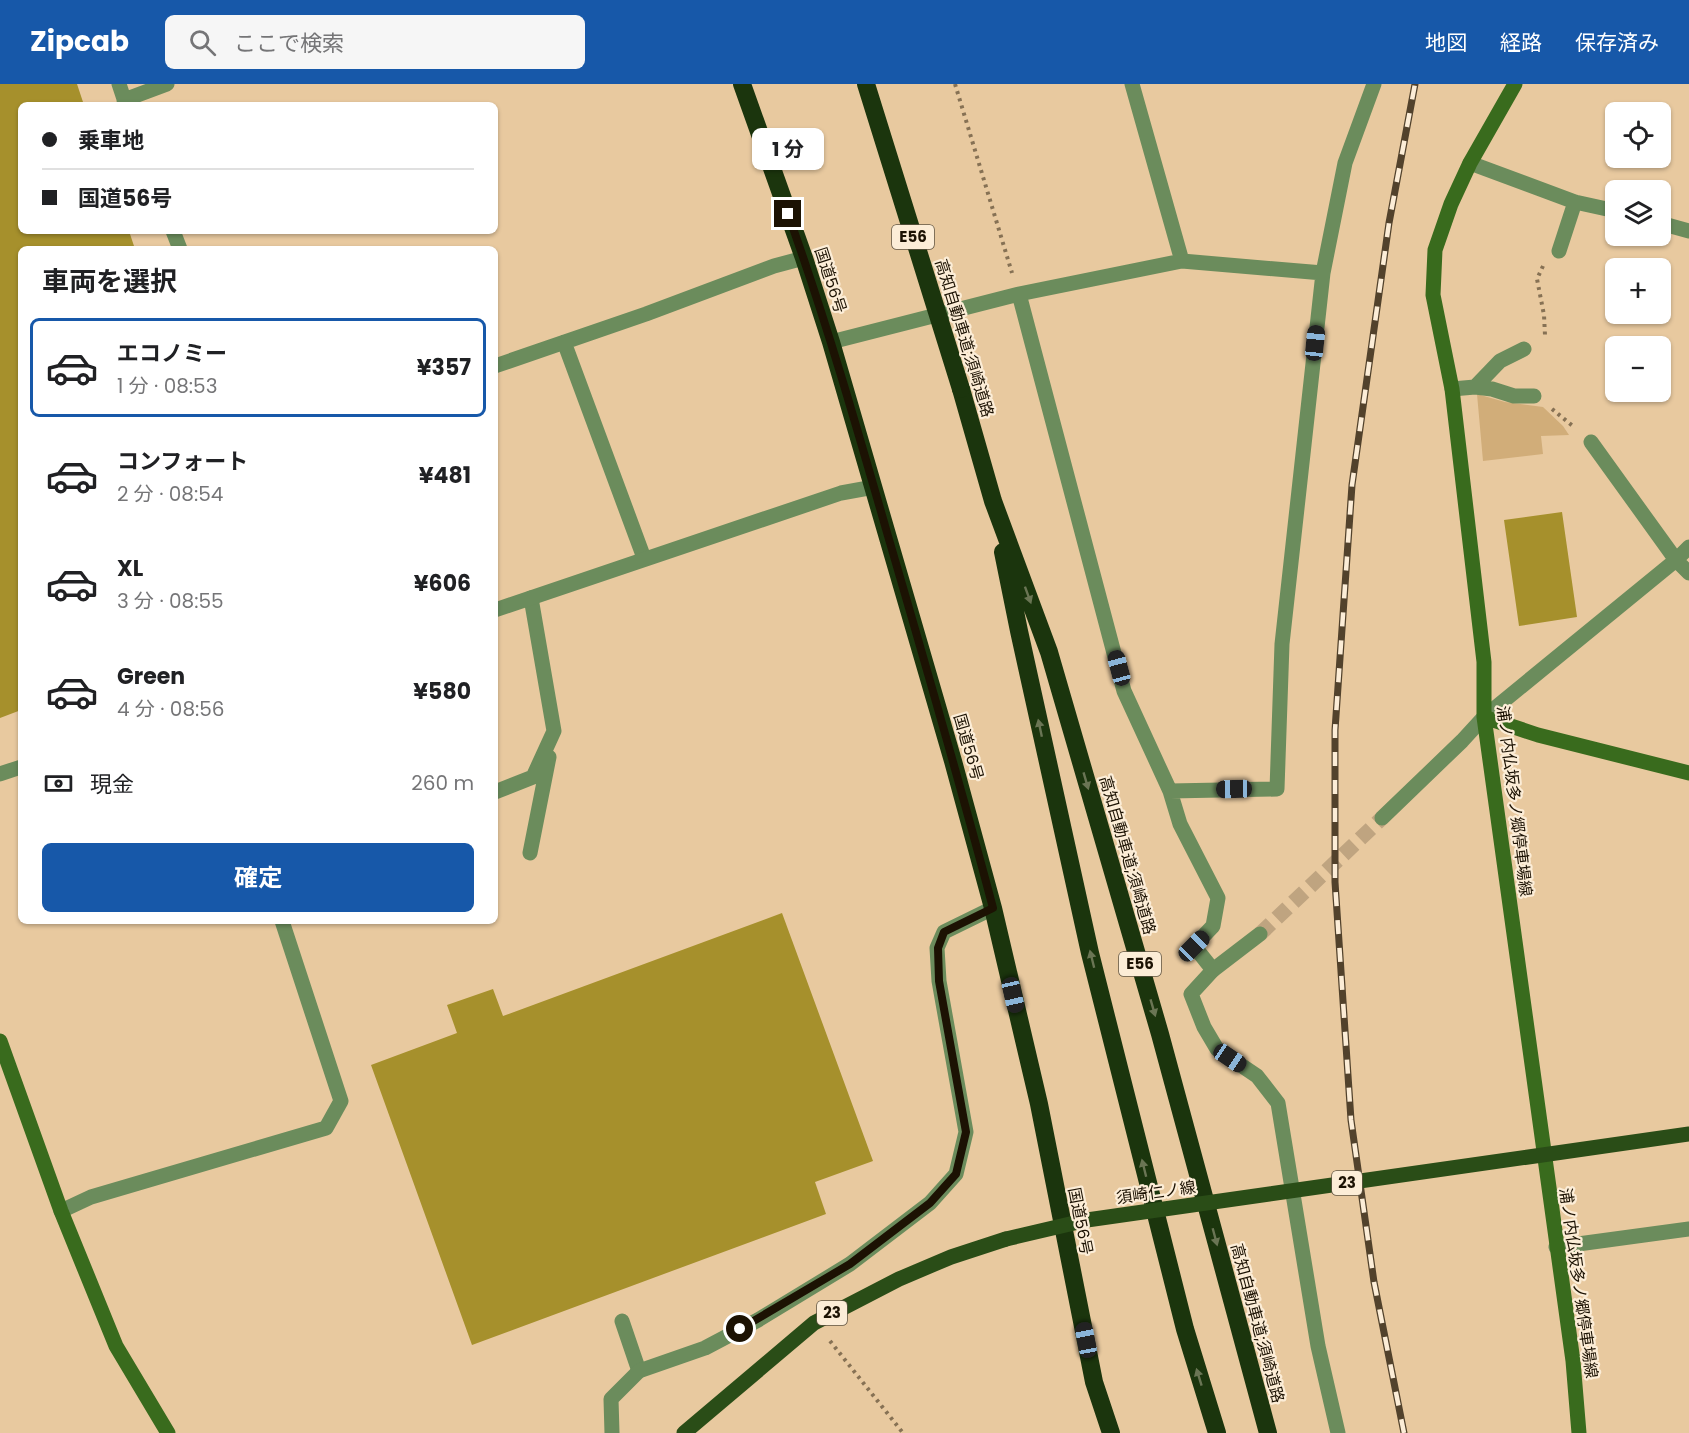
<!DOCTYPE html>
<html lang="ja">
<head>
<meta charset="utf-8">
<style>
  body { margin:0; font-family:Poppins,"Noto Sans JP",sans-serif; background:#f6f6f6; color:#202124; height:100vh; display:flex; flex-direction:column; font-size:22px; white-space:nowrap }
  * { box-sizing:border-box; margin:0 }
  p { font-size:20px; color:#757577 }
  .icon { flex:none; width:33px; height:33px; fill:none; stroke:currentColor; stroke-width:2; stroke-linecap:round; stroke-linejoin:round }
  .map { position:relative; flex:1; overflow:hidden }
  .side { position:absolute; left:18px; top:162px; width:480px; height:678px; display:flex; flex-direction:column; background:#fff; border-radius:9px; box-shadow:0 2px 4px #0004 }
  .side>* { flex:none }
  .guide { position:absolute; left:18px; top:18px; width:480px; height:132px; border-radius:9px; box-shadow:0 2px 4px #0004; display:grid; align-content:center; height:132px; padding:0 24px; background:#fff }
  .tools { position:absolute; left:1605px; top:18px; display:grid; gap:12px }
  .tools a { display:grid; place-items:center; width:66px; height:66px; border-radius:9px; background:#fff; box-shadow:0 2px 4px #0004; font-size:30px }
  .end { position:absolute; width:27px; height:27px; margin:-14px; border:8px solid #1c1203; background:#fff; box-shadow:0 0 0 3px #fff }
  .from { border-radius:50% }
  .bubble { position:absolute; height:42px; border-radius:9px; background:#fff; box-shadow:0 2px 4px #0004; font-size:20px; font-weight:700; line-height:42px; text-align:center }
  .car { position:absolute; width:18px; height:36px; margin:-18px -9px; border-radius:8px; box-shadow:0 0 4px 2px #0007; background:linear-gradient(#222 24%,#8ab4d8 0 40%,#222 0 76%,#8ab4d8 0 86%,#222 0) }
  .guide b { display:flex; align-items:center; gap:21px; height:57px; font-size:22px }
  .guide b+b { border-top:2px solid #e0e0e0 }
  .guide i { width:15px; height:15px; background:#202124 }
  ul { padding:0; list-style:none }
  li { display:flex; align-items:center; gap:18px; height:99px; margin:0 12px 9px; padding:0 12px; border:3px solid transparent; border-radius:9px }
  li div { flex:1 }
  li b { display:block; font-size:22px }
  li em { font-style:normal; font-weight:700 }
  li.on { border-color:#1758a9 }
  li>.icon { width:54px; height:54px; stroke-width:1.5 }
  h2 { padding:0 24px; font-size:27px; line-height:72px }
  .pay { display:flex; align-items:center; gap:15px; height:66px; padding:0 24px; font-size:22px }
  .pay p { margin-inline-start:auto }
  .button { display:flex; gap:12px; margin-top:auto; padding:12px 24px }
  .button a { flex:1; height:69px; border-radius:9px; background:#1758a9; color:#fff; font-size:24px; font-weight:700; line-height:69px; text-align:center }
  header { display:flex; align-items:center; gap:36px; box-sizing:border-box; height:84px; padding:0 30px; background:#1758a9; color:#fff }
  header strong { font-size:28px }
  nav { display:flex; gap:33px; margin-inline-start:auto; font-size:21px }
  .search { width:420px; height:54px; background:#f6f6f6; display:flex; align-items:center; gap:15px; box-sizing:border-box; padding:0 21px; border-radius:9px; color:#757577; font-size:22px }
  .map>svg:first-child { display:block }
  .green { fill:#d1ad79 }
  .building { fill:#a6902c }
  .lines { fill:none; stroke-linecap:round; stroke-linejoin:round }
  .street-tunnel { stroke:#bfa480; stroke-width:15; stroke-dasharray:15 8; stroke-linecap:butt }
  .path { stroke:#867154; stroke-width:4; stroke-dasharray:3 4.5; stroke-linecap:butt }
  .lane { stroke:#6b8c5c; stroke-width:15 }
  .street { stroke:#6b8c5c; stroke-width:15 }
  .secondary { stroke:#396b1d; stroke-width:15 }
  .primary { stroke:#2a4d17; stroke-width:15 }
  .highway { stroke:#1b350d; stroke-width:18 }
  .rail-casing { stroke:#52422c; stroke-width:7 }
  .rail { stroke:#fcedd7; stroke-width:4.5; stroke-dasharray:14; stroke-linecap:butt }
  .primary-bridge { stroke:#2a4d17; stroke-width:15 }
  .highway-bridge { stroke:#1b350d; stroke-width:18 }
  .oneway { fill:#6a7554 }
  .route { stroke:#1c1203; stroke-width:8 }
  .labels { text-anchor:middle; stroke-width:4.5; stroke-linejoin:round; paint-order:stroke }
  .shield { fill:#fcedd7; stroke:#5f5443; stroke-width:1.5 }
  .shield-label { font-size:15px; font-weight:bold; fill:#1c1203 }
  .street-label { font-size:16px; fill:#1c1203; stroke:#fcedd7 }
</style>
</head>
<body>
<header>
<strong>Zipcab</strong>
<div class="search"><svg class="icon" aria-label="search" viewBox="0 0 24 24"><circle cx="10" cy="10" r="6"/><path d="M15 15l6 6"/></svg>ここで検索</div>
<nav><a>地図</a><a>経路</a><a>保存済み</a></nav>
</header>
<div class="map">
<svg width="1689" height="1349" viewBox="0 0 1689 1349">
  <rect width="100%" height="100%" fill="#e8c99f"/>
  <!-- green -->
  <path class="green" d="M 1477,310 L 1505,318 L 1543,323 L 1563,342 L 1569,351 L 1541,352 L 1543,370 L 1483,377 Z"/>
  <!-- building -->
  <path class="building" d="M 0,0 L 77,0 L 84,21 L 21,21 L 21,147 L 129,147 L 135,165 L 21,165 L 21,626 L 0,634 Z
    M 1562,428 L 1577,533 L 1519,542 L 1504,436 Z
    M 782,829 L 873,1077 L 815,1098 L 826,1130 L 472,1261 L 371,981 L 457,949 L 447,921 L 493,905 L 503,932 Z"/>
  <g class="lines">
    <!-- street-tunnel -->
    <path class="street-tunnel" d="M 1260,850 L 1382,734"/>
    <!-- path -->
    <path class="path" d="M 955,0 L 1012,189
      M 1543,182 L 1537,195 L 1544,231 L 1545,251
      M 1552,325 L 1574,343
      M 830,1257 L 903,1349"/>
    <!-- lane -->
    <path class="lane" d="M 119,0 L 126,21
      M 124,16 L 167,0
      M 1470,79 L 1575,118 L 1616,127
      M 1660,139 L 1689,147
      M 173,147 L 180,165
      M 1559,167 L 1575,118
      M 564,258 L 644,474
      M 495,282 L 646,230 L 774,182 L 804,174
      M 1475,303 L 1492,305 L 1514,312 L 1534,312
      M 1452,305 L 1475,303 L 1500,277 L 1524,265
      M 495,708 L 533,693 L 554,647 L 531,514
      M 530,769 L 549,673
      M 1213,886 L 1191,910 L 1204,943 L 1217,965 L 1257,992 L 1278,1019 L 1318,1262 L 1338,1349
      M 61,1127 L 91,1113 L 326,1044 L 341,1017 L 282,837
      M 622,1237 L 639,1287"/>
    <!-- street -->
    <path class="street" d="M 1132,0 L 1182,177
      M 1019,210 L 1124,607 L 1170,707 L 1180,740 L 1218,814 L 1213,842 L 1194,862 L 1213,886 L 1260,850
      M 831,258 L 1019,210 L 1182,177 L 1323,189
      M 1591,358 L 1676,476 L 1689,463
      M 495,526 L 841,409 L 874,403
      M 0,690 L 21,683
      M 1170,707 L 1277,705 L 1282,560 L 1323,189 L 1345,79 L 1374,0
      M 1382,734 L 1462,657 L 1484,633 L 1676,476 L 1689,489
      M 1556,1163 L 1689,1145
      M 612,1349 L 611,1315 L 639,1287 L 705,1264 L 758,1236 L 850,1180 L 930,1119 L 956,1090 L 966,1048 L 939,897 L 937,864 L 944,848 L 993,824"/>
    <!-- secondary -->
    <path class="secondary" d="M 1515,0 L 1470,79 L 1451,120 L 1435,166 L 1433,211 L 1452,305 L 1484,578 L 1484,633 L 1573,1277 L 1579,1349
      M 1484,633 L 1538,651 L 1689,689
      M 0,957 L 61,1127 L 116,1262 L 168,1349"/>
    <!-- primary -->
    <path class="primary" d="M 684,1349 L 814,1239 L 899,1195 L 951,1173 L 1006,1155"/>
    <!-- highway -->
    <path class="highway" d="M 742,0 L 804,174 L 831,258 L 953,677 L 993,824 L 1039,1020 L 1094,1298 L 1111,1349
      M 961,305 L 993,417 L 1049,568 L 1160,950 L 1268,1349
      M 1003,468 L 1019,547 L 1090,869 L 1185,1245 L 1217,1349"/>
    <defs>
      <path id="rail" d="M 1404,1349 L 1374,1198 L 1351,1036 L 1335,798 L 1335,646 L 1352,401 L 1389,139 L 1415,0"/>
    </defs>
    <!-- rail casing -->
    <use href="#rail" class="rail-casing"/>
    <!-- rail -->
    <use href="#rail" class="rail"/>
    <!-- primary-bridge -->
    <path class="primary-bridge" d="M 1006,1155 L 1087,1136 L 1689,1050"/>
    <!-- highway-bridge -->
    <path class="highway-bridge" d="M 866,0 L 961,305"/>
  </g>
  <!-- one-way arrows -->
  <defs><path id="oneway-solid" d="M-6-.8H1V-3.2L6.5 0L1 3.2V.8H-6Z" transform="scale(1.5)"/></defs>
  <g class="oneway">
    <use href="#oneway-solid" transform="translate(1028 511) rotate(70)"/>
    <use href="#oneway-solid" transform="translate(1040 644) rotate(-102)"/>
    <use href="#oneway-solid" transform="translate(1086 697) rotate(74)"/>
    <use href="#oneway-solid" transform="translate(1092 875) rotate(-104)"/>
    <use href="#oneway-solid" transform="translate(1153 924) rotate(74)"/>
    <use href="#oneway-solid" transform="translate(1144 1084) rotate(-104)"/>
    <use href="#oneway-solid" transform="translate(1215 1153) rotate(75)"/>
    <use href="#oneway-solid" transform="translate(1199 1293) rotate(-107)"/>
  </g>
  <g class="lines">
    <!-- route -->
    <path class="route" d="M 740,1245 L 850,1180 L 930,1119 L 956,1090 L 966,1048 L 939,897 L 938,864 L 944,848 L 993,824 C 960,699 924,575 888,452 C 857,344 826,236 788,130"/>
  </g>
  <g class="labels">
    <!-- shield labels -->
    <g class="shield">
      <rect x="892" y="141" width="42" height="24" rx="4.5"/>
      <rect x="1119" y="868" width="42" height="24" rx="4.5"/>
      <rect x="1332" y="1087" width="30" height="24" rx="4.5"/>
      <rect x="817" y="1217" width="30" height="24" rx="4.5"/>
    </g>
    <g class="shield-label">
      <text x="913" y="158">E56</text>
      <text x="1140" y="885">E56</text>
      <text x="1347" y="1104">23</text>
      <text x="832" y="1234">23</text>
    </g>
    <!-- street labels -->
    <g class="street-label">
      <text transform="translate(831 196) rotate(72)" y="6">国道56号</text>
      <text transform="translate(965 254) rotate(73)" y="6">高知自動車道;須崎道路</text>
      <text transform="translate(969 663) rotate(74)" y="6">国道56号</text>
      <text transform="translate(1515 717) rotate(83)" y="6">浦ノ内仏坂多ノ郷停車場線</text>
      <text transform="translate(1128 771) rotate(74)" y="6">高知自動車道;須崎道路</text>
      <text transform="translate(1156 1108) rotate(-8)" y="6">須崎仁ノ線</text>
      <text transform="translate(1081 1137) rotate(79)" y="6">国道56号</text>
      <text transform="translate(1579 1199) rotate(82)" y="6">浦ノ内仏坂多ノ郷停車場線</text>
      <text transform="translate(1258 1239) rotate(75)" y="6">高知自動車道;須崎道路</text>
    </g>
  </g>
</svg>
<div class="tools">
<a><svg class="icon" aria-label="locate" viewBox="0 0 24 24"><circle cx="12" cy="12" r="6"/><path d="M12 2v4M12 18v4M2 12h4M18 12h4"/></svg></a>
<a><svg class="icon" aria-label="layers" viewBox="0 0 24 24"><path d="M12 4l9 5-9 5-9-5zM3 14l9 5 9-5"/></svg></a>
<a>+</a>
<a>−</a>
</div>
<i class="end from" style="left:740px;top:1245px"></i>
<i class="end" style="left:788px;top:130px"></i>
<div class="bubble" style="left:752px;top:44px;width:72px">1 分</div>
<i class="car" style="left:1315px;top:259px;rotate:6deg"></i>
<i class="car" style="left:1119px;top:584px;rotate:345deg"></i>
<i class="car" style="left:1234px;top:705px;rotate:269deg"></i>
<i class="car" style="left:1194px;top:862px;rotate:45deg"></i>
<i class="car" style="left:1013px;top:911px;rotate:167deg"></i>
<i class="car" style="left:1230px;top:974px;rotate:124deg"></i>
<i class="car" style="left:1086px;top:1256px;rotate:349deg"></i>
<div class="guide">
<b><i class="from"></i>乗車地</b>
<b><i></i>国道56号</b>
</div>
<section class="side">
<h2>車両を選択</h2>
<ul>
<li class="on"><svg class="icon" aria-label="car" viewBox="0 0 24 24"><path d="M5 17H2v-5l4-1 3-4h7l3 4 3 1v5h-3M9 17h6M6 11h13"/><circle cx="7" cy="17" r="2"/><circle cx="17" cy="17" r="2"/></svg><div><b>エコノミー</b><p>1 分 · 08:53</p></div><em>¥357</em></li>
<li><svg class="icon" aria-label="car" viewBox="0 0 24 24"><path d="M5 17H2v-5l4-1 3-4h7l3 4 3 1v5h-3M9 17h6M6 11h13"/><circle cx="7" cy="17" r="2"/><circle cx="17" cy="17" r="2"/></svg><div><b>コンフォート</b><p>2 分 · 08:54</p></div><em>¥481</em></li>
<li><svg class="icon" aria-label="car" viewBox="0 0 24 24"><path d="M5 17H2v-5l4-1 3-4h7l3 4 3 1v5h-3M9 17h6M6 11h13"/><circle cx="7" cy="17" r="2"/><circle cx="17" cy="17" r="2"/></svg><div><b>XL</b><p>3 分 · 08:55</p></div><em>¥606</em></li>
<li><svg class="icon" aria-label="car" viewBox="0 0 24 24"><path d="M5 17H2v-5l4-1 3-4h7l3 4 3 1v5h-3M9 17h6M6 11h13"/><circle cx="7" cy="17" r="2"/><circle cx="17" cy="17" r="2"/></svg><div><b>Green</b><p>4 分 · 08:56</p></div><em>¥580</em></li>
</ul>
<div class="pay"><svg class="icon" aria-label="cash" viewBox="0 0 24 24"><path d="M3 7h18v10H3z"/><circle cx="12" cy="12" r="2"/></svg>現金<p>260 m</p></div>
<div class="button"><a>確定</a></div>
</section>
</div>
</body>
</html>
